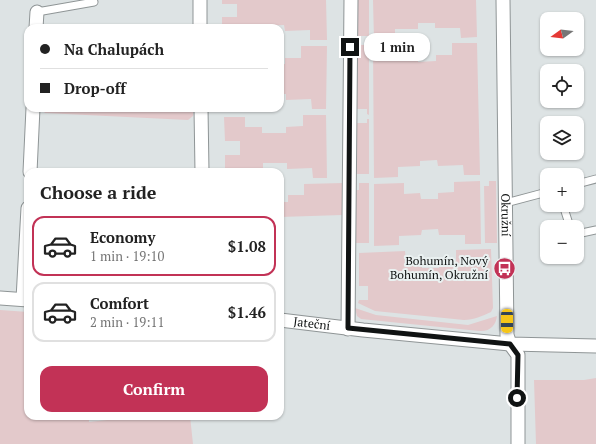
<!DOCTYPE html>
<html lang="en">
<head>
<meta charset="utf-8">
<style>
  body { margin:0; font-family:"PT Serif",serif; background:#f2f2f2; color:#222; height:100vh; display:flex; flex-direction:column; font-size:15px; white-space:nowrap }
  * { box-sizing:border-box; margin:0 }
  p { font-size:13px; color:#767676 }
  .icon { flex:none; width:22px; height:22px; fill:none; stroke:currentColor; stroke-width:2; stroke-linecap:round; stroke-linejoin:round }
  .map { position:relative; flex:1; overflow:hidden }
  .side { position:absolute; left:24px; top:168px; width:260px; height:252px; display:flex; flex-direction:column; background:#fff; border-radius:12px; box-shadow:0 1px 3px #0004 }
  .side>* { flex:none }
  .guide { position:absolute; left:24px; top:24px; width:260px; height:88px; border-radius:12px; box-shadow:0 1px 3px #0004; display:grid; align-content:center; height:88px; padding:0 16px; background:#fff }
  .needle { width:26px; rotate:255deg }
  .controls { position:absolute; left:540px; top:12px; display:grid; gap:8px }
  .controls a { display:grid; place-items:center; width:44px; height:44px; border-radius:8px; background:#fff; box-shadow:0 1px 3px #0004; font-size:20px }
  .end { position:absolute; width:18px; height:18px; margin:-9px; border:5px solid #101313; background:#fff; box-shadow:0 0 0 2px #fff }
  .from { border-radius:50% }
  .bubble { position:absolute; height:28px; border-radius:12px; background:#fff; box-shadow:0 1px 3px #0004; font-size:13px; font-weight:700; line-height:28px; text-align:center }
  .car { position:absolute; width:12px; height:24px; margin:-12px -6px; border-radius:5px; box-shadow:0 0 3px 1px #0007; background:linear-gradient(#f5c518 24%,#345 0 40%,#f5c518 0 76%,#345 0 86%,#f5c518 0) }
  .guide b { display:flex; align-items:center; gap:14px; height:38px; font-size:15px }
  .guide b+b { border-top:1px solid #e0e0e0 }
  .guide i { width:10px; height:10px; background:#222 }
  ul { padding:0; list-style:none }
  li { display:flex; align-items:center; gap:12px; height:60px; margin:0 8px 6px; padding:0 8px; border:2px solid #e0e0e0; border-radius:12px }
  li div { flex:1 }
  li b { display:block; font-size:15px }
  li em { font-style:normal; font-weight:700 }
  li.current { border-color:#c23256 }
  li>.icon { width:36px; height:36px; stroke-width:1.5 }
  h2 { padding:0 16px; font-size:18px; line-height:48px }
  .cta { display:flex; gap:8px; margin-top:auto; padding:8px 16px }
  .cta a { flex:1; height:46px; border-radius:12px; background:#c23256; color:#fff; font-size:16px; font-weight:700; line-height:46px; text-align:center }
  .map>svg:first-child { display:block }
  .green { fill:#e3c9cb }
  .lines { fill:none; stroke-linecap:round; stroke-linejoin:round }
  .lane-casing { stroke:#8f9596; stroke-width:9 }
  .street-casing { stroke:#8f9596; stroke-width:15 }
  .lane { stroke:#fff; stroke-width:7 }
  .street { stroke:#fff; stroke-width:13 }
  .route { stroke:#101313; stroke-width:5 }
  .labels { text-anchor:middle; stroke-width:4; stroke-linejoin:round; paint-order:stroke }
  .street-label { font-size:12px; fill:#101313; stroke:#eaf1f1 }
  .poi-label { font-size:12px; fill:#101313; stroke:#eaf1f1; text-anchor:end }
</style>
</head>
<body>
<div class="map">
<svg width="596" height="444" viewBox="0 0 596 444">
  <rect width="100%" height="100%" fill="#dde3e4"/>
  <!-- green -->
  <path class="green" d="M 222,0 L 326,0 L 327,40 L 310,40 L 310,30 L 285,31 L 284,25 L 260,26 L 260,28 L 222,28 L 222,17 L 237,17 L 237,4 L 222,4 Z
    M 355,0 L 369,0 L 369,36 L 355,36 Z
    M 373,0 L 476,0 L 477,37 L 461,38 L 460,28 L 435,28 L 435,23 L 418,23 L 418,29 L 395,29 L 395,39 L 374,40 Z
    M 452,43 L 477,43 L 480,175 L 464,175 L 463,165 L 438,166 L 437,160 L 420,161 L 420,166 L 398,167 L 398,177 L 374,178 L 373,46 L 402,44 L 402,56 L 418,56 L 418,62 L 436,61 L 436,55 L 452,55 Z
    M 355,45 L 369,45 L 369,115 L 367,114 L 367,109 L 355,109 Z
    M 301,46 L 327,46 L 326,109 L 312,109 L 311,99 L 286,100 L 286,94 L 280,94 L 280,64 L 285,64 L 285,58 L 301,58 Z
    M 41,108 L 194,108 L 193,116 L 188,120 L 45,113 Z
    M 303,115 L 326,115 L 327,178 L 313,178 L 312,168 L 287,169 L 287,163 L 263,163 L 263,169 L 240,169 L 240,172 L 225,172 L 225,155 L 240,155 L 240,141 L 225,141 L 224,117 L 245,117 L 245,127 L 262,127 L 262,133 L 286,133 L 286,127 L 303,126 Z
    M 367,119 L 369,119 L 369,174 L 355,174 L 355,123 L 367,123 Z
    M 480,181 L 481,244 L 465,244 L 465,235 L 439,235 L 438,229 L 422,230 L 421,235 L 399,236 L 399,245 L 374,246 L 374,184 L 404,183 L 404,194 L 420,193 L 421,199 L 438,199 L 438,193 L 454,192 L 454,182 Z
    M 489,181 L 496,181 L 497,243 L 485,243 L 484,186 L 489,186 Z
    M 343,183 L 342,215 L 280,217 L 280,202 L 288,202 L 288,195 L 304,195 L 304,184 Z
    M 359,183 L 369,183 L 369,243 L 355,243 L 355,190 L 359,190 Z
    M 491,249 L 493,308 L 491,312 C 482,316 474,320 464,320 L 375,311 L 358,303 L 359,300 L 368,300 L 368,286 L 359,286 L 359,253 L 405,251 L 406,262 L 422,262 L 422,268 L 439,268 L 439,262 L 456,261 L 456,250 Z
    M 355,308 L 376,315 L 468,325 L 497,316 C 496,325 490,332 479,331 L 361,319 L 357,316 Z
    M 0,310 L 28,312 L 28,416 L 89,416 L 89,422 L 143,416 L 190,416 L 193,444 L 0,444 Z
    M 596,378 L 596,444 L 536,444 L 534,380 L 584,380 Z"/>
  <g class="lines">
    <defs>
      <path id="lane" d="M 37,12 L 94,2
        M 577,184 L 596,179
        M 506,203 L 547,192
        M 563,205 L 570,227
        M 577,234 L 596,230"/>
      <g id="street">
        <path d="M 200,0 L 200,28"/>
        <path id="s1" d="M 503,0 L 507,335 L 510,344 L 518,355 L 518,444"/>
        <path d="M 36,28 L 37,12"/>
        <path d="M 201,108 L 202,172"/>
        <path d="M 30,172 L 33,108"/>
        <path d="M 0,298 L 28,300"/>
        <path d="M 23,299 L 28,208"/>
        <path id="s2" d="M 280,320 L 363,330 L 510,344 L 596,346"/>
        <path d="M 348,329 L 351,0"/>
      </g>
    </defs>
    <!-- lane casing -->
    <use href="#lane" class="lane-casing"/>
    <!-- street casing -->
    <use href="#street" class="street-casing"/>
    <!-- lane -->
    <use href="#lane" class="lane"/>
    <!-- street -->
    <use href="#street" class="street"/>
  </g>
  <g class="lines">
    <!-- route -->
    <path class="route" d="M 350,47 L 348,328 L 510,344 L 518,355 L 517,398"/>
  </g>
  <!-- icons -->
  <defs>
    <symbol id="bus-disc" viewBox="-11 -11 22 22"><circle r="9.5" fill="#c23256" stroke="#eaf1f1"/><path d="M-5-6H5V4H4V6H2V4H-2V6H-4V4H-5ZM-3.5-4V0h7V-4ZM-3.5 1.2v1.5H-2V1.2ZM2 1.2v1.5H3.5V1.2Z" fill="#fff"/></symbol>
  </defs>
  <g fill-rule="evenodd">
    <use href="#bus-disc" x="492" y="256" width="25" height="25"/>
  </g>
  <g class="labels">
    <!-- street labels -->
    <g class="street-label">
      <text dy="4" stroke="none"><textPath href="#s1" startOffset="215">Okružní</textPath></text>
      <text dy="4" stroke="none"><textPath href="#s2" startOffset="32">Jateční</textPath></text>
    </g>
    <!-- poi labels -->
    <g class="poi-label">
      <text x="488" y="265">Bohumín, Nový<tspan x="488" dy="14">Bohumín, Okružní</tspan></text>
    </g>
  </g>
</svg>
<div class="controls">
<a><svg class="needle" viewBox="-14 -14 28 28"><path d="M0-13l5 13h-10z" fill="#e53935"/><path d="M0 13l5-13h-10z" fill="#767676"/></svg></a>
<a><svg class="icon" aria-label="locate" viewBox="0 0 24 24"><circle cx="12" cy="12" r="6"/><path d="M12 2v4M12 18v4M2 12h4M18 12h4"/></svg></a>
<a><svg class="icon" aria-label="layers" viewBox="0 0 24 24"><path d="M12 4l9 5-9 5-9-5zM3 14l9 5 9-5"/></svg></a>
<a>+</a>
<a>−</a>
</div>
<i class="end from" style="left:517px;top:398px"></i>
<i class="end" style="left:350px;top:47px"></i>
<div class="bubble" style="left:364px;top:33px;width:66px">1 min</div>
<i class="car" style="left:507px;top:321px;rotate:180deg"></i>
<div class="guide">
<b><i class="from"></i>Na Chalupách</b>
<b><i></i>Drop-off</b>
</div>
<section class="side">
<h2>Choose a ride</h2>
<ul>
<li class="current"><svg class="icon" aria-label="car" viewBox="0 0 24 24"><path d="M5 17H2v-5l4-1 3-4h7l3 4 3 1v5h-3M9 17h6M6 11h13"/><circle cx="7" cy="17" r="2"/><circle cx="17" cy="17" r="2"/></svg><div><b>Economy</b><p>1 min · 19:10</p></div><em>$1.08</em></li>
<li><svg class="icon" aria-label="car" viewBox="0 0 24 24"><path d="M5 17H2v-5l4-1 3-4h7l3 4 3 1v5h-3M9 17h6M6 11h13"/><circle cx="7" cy="17" r="2"/><circle cx="17" cy="17" r="2"/></svg><div><b>Comfort</b><p>2 min · 19:11</p></div><em>$1.46</em></li>
</ul>
<div class="cta"><a>Confirm</a></div>
</section>
</div>
</body>
</html>
